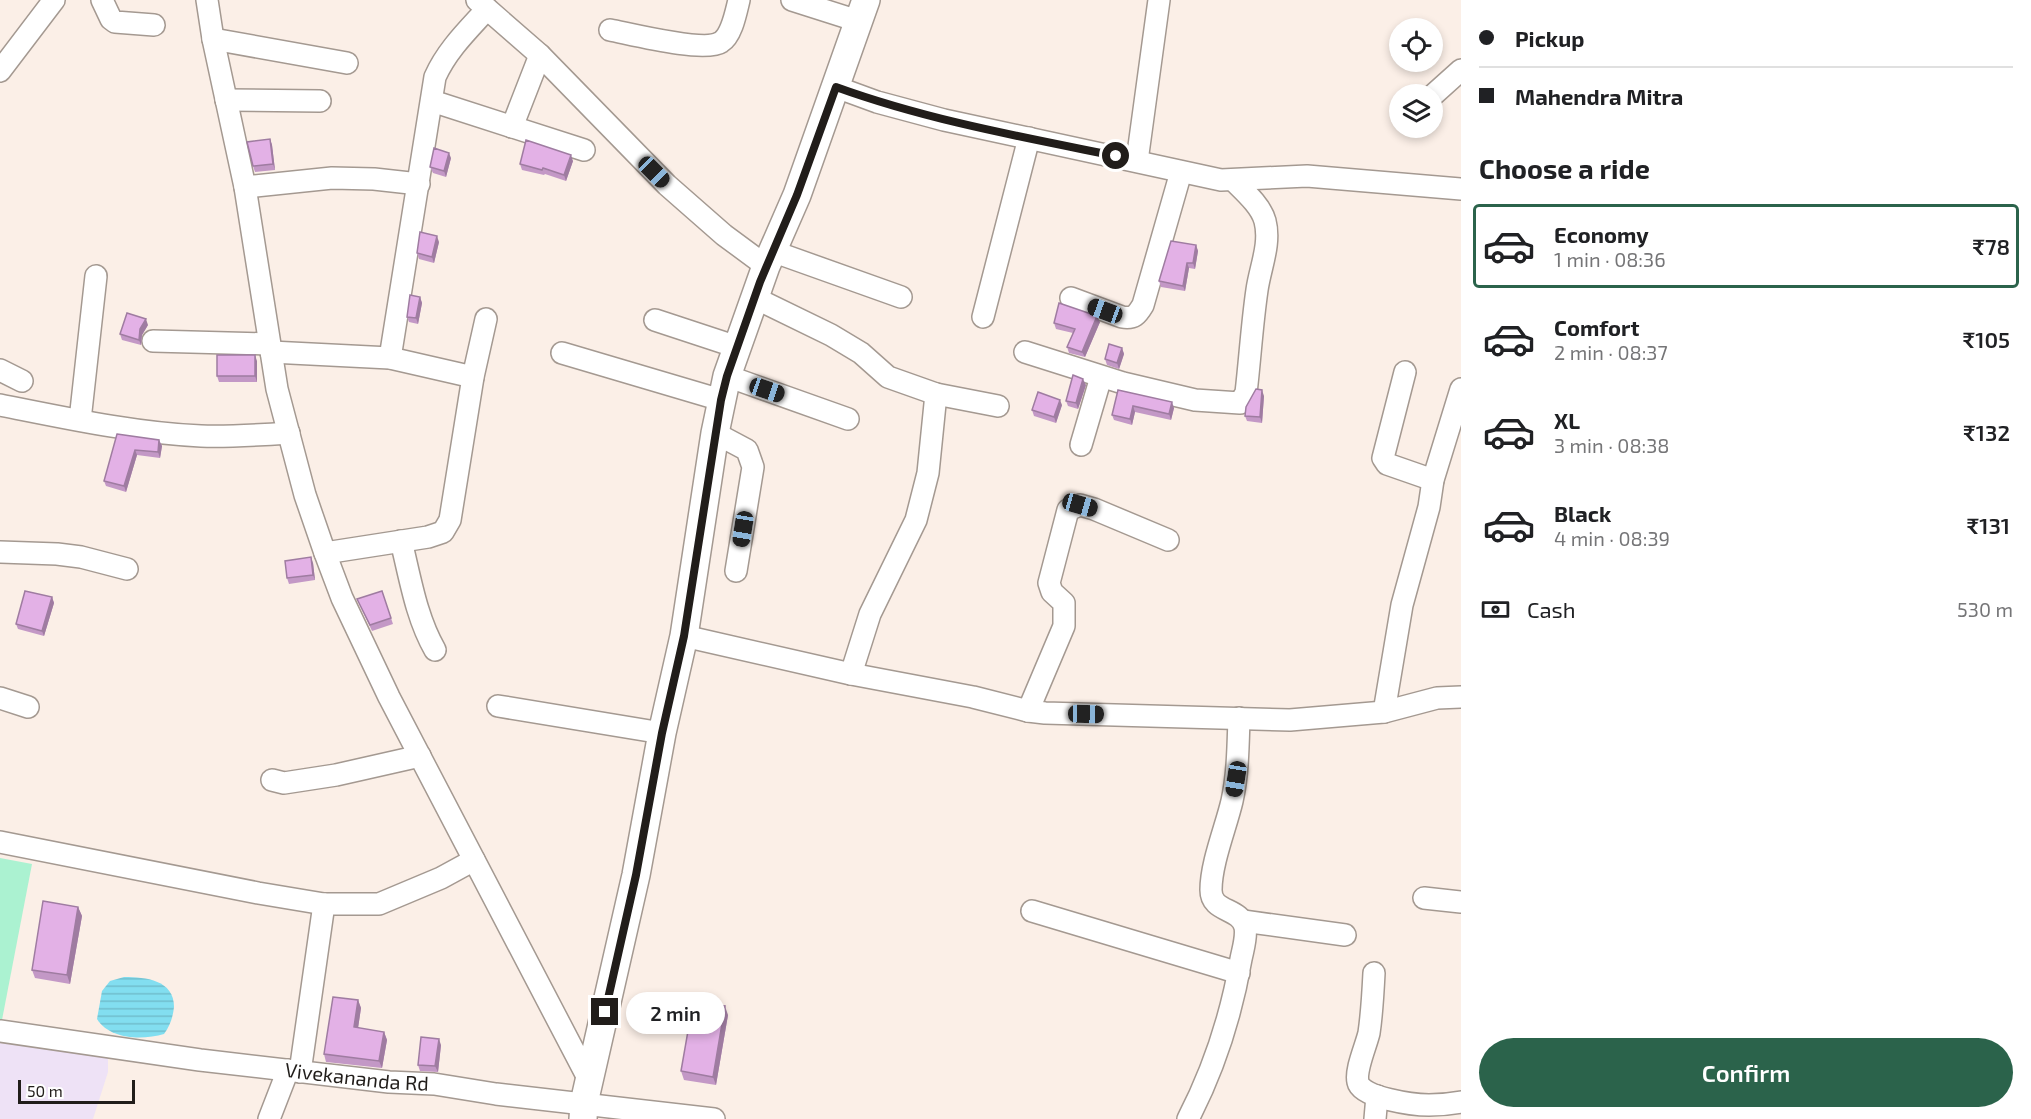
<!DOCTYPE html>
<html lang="en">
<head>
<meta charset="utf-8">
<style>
  body { margin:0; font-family:"Exo 2",sans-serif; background:#f6f6f6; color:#202124; height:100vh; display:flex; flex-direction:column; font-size:22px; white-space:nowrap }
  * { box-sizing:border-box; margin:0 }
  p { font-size:20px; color:#757577 }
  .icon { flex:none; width:33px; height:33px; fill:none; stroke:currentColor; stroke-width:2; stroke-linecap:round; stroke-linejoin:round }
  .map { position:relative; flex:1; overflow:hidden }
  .side { display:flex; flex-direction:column; background:#fff; width:570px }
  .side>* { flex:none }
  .hud { display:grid; align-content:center; height:132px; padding:0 18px; background:#fff }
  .tools { position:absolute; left:1389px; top:18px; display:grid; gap:12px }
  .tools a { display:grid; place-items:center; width:54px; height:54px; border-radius:50%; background:#fff; box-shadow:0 3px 9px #0003; font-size:30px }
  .scale { position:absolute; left:18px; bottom:15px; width:117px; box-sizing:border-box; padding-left:6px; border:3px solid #211d1a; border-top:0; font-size:16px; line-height:21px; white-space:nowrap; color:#211d1a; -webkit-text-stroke:4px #fefefe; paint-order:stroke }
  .end { position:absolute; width:27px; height:27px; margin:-14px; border:8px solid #211d1a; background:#fff; box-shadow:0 0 0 3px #fff }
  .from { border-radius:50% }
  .bubble { position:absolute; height:42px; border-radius:21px; background:#fff; box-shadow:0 3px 9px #0003; font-size:20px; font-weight:600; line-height:42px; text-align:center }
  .car { position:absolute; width:18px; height:36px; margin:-18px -9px; border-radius:8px; box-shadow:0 0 4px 2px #0007; background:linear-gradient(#222 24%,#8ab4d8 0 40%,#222 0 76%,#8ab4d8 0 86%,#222 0) }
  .hud b { display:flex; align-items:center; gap:21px; height:57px; font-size:22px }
  .hud b+b { border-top:2px solid #e0e0e0 }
  .hud i { width:15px; height:15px; background:#202124 }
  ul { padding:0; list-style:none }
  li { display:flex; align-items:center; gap:18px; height:84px; margin:0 12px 9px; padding:0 6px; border:3px solid transparent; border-radius:6px }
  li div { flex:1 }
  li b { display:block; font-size:22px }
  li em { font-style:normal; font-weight:600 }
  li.selected { border-color:#2b634b }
  li>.icon { width:54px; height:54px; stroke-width:1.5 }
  h2 { padding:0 18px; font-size:27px; line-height:72px }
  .pay { display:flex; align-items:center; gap:15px; height:66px; padding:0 18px; font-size:22px }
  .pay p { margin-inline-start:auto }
  .button { display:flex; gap:12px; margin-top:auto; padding:12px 18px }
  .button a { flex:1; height:69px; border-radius:36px; background:#2b634b; color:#fff; font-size:24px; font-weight:600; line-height:69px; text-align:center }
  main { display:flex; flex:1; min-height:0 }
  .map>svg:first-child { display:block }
  .education { fill:#eee2f6 }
  .garden { fill:#abf2d1 }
  .water { fill:url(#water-rules) }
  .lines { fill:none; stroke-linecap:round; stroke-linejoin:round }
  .minor-casing { stroke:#a49991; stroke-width:24 }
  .major-casing { stroke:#a49991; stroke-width:30 }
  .minor { stroke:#fff; stroke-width:21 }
  .major { stroke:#fff; stroke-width:27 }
  .wall { fill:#c398c6 }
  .shaded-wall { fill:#9f7ca1 }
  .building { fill:#e3b1e6; stroke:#9f7ca1; stroke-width:1.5 }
  .route { stroke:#211d1a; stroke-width:8 }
  .labels { text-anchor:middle; stroke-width:5; stroke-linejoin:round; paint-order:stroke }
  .street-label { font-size:20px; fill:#211d1a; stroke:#fefefe }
</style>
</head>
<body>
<main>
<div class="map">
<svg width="1461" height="1119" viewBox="0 0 1461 1119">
  <defs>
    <pattern id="water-rules" width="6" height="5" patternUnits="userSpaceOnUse" patternTransform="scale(1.5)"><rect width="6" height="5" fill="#82def0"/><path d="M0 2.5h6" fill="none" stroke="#70becd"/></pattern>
  </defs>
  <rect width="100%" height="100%" fill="#fbefe7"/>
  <!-- education -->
  <path class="education" d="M 0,1043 L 108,1057 L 108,1072 L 93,1119 L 0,1119 Z"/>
  <!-- garden -->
  <path class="garden" d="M 0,858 L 32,864 L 2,1020 L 0,1020 Z"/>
  <!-- water -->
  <path class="water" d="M 124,977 C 146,977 174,980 174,1007 C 173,1017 170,1026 164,1034 C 143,1040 110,1040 97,1019 L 102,991 L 110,981 Z"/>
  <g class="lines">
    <defs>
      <g id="minor">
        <path d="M 102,0 L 111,19 L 115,22 L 154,25"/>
        <path d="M 207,0 L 213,39 L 245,187 L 277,389 L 305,495 L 325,553 L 342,598 L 389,697 L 589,1080"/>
        <path d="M 477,0 L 540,55 L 667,185 L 724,235 L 766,266"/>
        <path d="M 792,0 L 858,21"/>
        <path d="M 610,30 C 631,34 705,53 721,42 C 732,35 736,12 739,0"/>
        <path d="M 213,39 L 347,63"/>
        <path d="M 0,71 L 54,0"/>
        <path d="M 836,87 L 877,102 L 944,120 L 1221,180 L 1307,176 L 1461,189"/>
        <path d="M 1432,96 L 1461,70"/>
        <path d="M 226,100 L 320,101"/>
        <path d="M 432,101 L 584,150"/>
        <path d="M 512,127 L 540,55"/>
        <path d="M 1137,161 L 1159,0"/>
        <path d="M 245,187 L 332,178 L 374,179 L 419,184"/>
        <path d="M 772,251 L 901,297"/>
        <path d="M 755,298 L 831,335 L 861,353 L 888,377 L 936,394 L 998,406"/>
        <path d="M 1071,298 L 1122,317 C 1134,319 1137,315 1143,305 L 1181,172"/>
        <path d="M 983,317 L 1029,138"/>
        <path d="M 655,320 L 737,347"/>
        <path d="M 153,341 L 269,344"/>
        <path d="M 271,352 L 390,358 L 473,377"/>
        <path d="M 1025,352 L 1123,383 L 1195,400 L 1240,403 L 1246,393 C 1250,359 1252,324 1257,290 C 1260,268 1271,244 1265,221 C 1261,206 1245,192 1234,181"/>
        <path d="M 562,353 L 721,400"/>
        <path d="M 390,358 L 435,77 C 447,50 468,30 487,9"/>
        <path d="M 0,370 L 22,381"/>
        <path d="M 1405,372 L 1383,458 L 1387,464 L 1433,480"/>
        <path d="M 727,376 L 848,419"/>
        <path d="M 0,405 C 66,418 134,433 201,436 C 230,437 260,435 289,433"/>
        <path d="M 80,420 L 96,276"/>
        <path d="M 715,433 L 747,450 L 753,467 L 736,571"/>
        <path d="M 1081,445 L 1101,377"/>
        <path d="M 401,541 C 410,577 416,617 435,650"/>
        <path d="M 0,552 L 57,554 L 81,557 L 127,569"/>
        <path d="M 325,553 L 428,537 L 443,532 L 450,520 L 473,377 L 486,319"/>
        <path d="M 684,636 L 851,674 L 973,697 L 1028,711 L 1045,713 L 1290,720 L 1384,712 L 1437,698 L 1461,697"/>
        <path d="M 851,674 L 870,614 L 916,520 L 928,473 L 936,394"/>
        <path d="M 0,698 L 28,707"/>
        <path d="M 498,706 L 662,733"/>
        <path d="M 1028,711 L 1064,626 L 1064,603 L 1052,592 L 1049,583 L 1068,510 L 1080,505 L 1094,509 L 1168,540"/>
        <path d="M 1384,712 L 1402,605 L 1429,507 L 1433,480 L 1461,389"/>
        <path d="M 272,780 L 284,783 L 336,775 L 420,756"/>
        <path d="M 0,842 L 258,893 L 324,904 L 379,904 L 441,878 L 474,860"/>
        <path d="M 1424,898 L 1461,902"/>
        <path d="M 1032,911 L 1239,973"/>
        <path d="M 1243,921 L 1345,935"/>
        <path d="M 1374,973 C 1373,993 1372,1013 1369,1033 C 1366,1046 1355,1070 1358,1082 C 1361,1098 1414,1105 1429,1105 C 1440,1105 1450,1104 1461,1102"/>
        <path id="s1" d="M 0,1031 L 200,1060 L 389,1082 L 434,1084 L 496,1094 L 714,1119"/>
        <path d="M 300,1072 L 324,904"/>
        <path d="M 269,1119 L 288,1070"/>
        <path d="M 1188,1119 C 1215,1067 1231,1017 1241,959 C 1243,949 1247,937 1245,927 C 1240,907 1211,913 1211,890 C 1211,863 1226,827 1232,801 C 1238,774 1238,746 1239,718"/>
        <path d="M 1375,1119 L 1377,1096"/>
      </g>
      <path id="major" d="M 583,1119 L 584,1103 L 636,875 L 662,733 L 684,636 L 715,433 L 727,376 L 766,266 L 797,195 L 866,0"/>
    </defs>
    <!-- minor casing -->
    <use href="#minor" class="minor-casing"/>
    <!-- major casing -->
    <use href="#major" class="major-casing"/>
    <!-- minor -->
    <use href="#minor" class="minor"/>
    <!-- major -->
    <use href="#major" class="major"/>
  </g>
  <!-- wall -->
  <path class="wall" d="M 270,139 L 272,145 L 275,170 L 255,172 L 253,166 Z
    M 451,158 L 446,177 L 433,173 L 430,167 Z
    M 573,161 L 566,181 L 545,174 L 544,175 L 522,170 L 520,164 Z
    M 439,242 L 434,263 L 419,259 L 417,253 Z
    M 1196,245 L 1198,251 L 1195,269 L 1189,268 L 1185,291 L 1161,287 L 1159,281 Z
    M 420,297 L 422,303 L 418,324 L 409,322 L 407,317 Z
    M 1100,322 L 1085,357 L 1069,353 L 1067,347 L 1073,333 L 1056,329 L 1054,323 Z
    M 148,325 L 142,335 L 141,345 L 122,340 L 120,334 Z
    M 1122,348 L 1124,354 L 1119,369 L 1107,365 L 1105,359 Z
    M 257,361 L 257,382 L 219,382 L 217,376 Z
    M 1086,385 L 1078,409 L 1068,406 L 1066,401 Z
    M 1118,390 L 1174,408 L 1171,420 L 1135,412 L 1132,425 L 1114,420 L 1112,415 Z
    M 1264,396 L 1262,423 L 1247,421 L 1245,416 Z
    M 1062,405 L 1056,423 L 1034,416 L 1032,410 Z
    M 117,434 L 159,440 L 162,446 L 160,458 L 137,455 L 126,492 L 106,486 L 104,481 Z
    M 313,563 L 315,580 L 289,584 L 287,578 Z
    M 382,591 L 393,624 L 372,631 L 357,599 Z
    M 52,597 L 54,603 L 44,636 L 18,629 L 16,624 Z
    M 78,907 L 82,916 L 70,984 L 35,978 L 32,970 Z
    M 358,1000 L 361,1008 L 358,1028 L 384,1032 L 387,1040 L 382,1068 L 326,1062 L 324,1054 Z
    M 728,1015 L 716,1085 L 684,1080 L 681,1071 Z
    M 441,1045 L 438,1072 L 420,1071 L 418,1065 Z"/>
  <!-- shaded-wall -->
  <path class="shaded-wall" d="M 270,139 L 272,145 L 275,170 L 273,164 Z
    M 449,153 L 451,158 L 446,177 L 444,171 Z
    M 571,155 L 573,161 L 566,181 L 564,175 Z
    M 437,236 L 439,242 L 434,263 L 432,257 Z
    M 1196,245 L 1198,251 L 1195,269 L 1193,263 Z
    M 1187,263 L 1189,268 L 1185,291 L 1183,286 Z
    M 420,297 L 422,303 L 418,324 L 416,318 Z
    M 1097,316 L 1100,322 L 1085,357 L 1082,352 Z
    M 146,319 L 148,325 L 142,335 L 141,345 L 139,340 L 140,329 Z
    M 1122,348 L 1124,354 L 1119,369 L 1117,363 Z
    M 255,355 L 257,361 L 257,382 L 255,376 Z
    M 1083,379 L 1086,385 L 1078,409 L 1076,403 Z
    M 1262,390 L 1264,396 L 1262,423 L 1260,417 Z
    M 1060,400 L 1062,405 L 1056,423 L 1054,417 Z
    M 1172,402 L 1174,408 L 1171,420 L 1169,414 Z
    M 1133,406 L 1135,412 L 1132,425 L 1130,419 Z
    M 159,440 L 162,446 L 160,458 L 158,452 Z
    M 135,450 L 137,455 L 126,492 L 124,486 Z
    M 311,557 L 313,563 L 315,580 L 313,575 Z
    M 52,597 L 54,603 L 44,636 L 42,631 Z
    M 78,907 L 82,916 L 70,984 L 67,975 Z
    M 358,1000 L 361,1008 L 357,1035 L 354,1027 Z
    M 725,1006 L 728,1015 L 716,1085 L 713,1077 Z
    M 384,1032 L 387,1040 L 382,1068 L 379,1061 Z
    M 439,1039 L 441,1045 L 438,1072 L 435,1066 Z"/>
  <!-- building -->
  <path class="building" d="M 270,139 L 273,164 L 253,166 L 247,142 Z
    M 526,140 L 571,155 L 564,175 L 543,168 L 542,170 L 520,164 Z
    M 434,148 L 449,153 L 444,171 L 430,167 Z
    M 420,232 L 437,236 L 432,257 L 417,253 Z
    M 1171,241 L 1196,245 L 1193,263 L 1187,263 L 1183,286 L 1159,281 Z
    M 410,295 L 420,297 L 416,318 L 407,317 Z
    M 1059,303 L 1097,316 L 1082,352 L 1067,347 L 1075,329 L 1054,323 Z
    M 127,313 L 146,319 L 140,329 L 139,340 L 120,334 Z
    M 1109,344 L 1122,348 L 1117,363 L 1105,359 Z
    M 217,355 L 255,355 L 255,376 L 217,376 Z
    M 1073,375 L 1083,379 L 1076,403 L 1066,401 Z
    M 1256,389 L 1262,390 L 1260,417 L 1245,416 L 1246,407 Z
    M 1118,390 L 1172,402 L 1169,414 L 1133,406 L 1130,419 L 1112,415 Z
    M 1038,392 L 1060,400 L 1054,417 L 1032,410 Z
    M 117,434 L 159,440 L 158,452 L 135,450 L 124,486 L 104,481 Z
    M 311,557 L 313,575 L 287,578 L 285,561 Z
    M 25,591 L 52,597 L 42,631 L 16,624 Z
    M 382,591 L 391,618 L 370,625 L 357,599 Z
    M 43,901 L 78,907 L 67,975 L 32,970 Z
    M 333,997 L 358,1000 L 354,1027 L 384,1032 L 379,1061 L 324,1054 Z
    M 709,1004 L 725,1006 L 713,1077 L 681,1071 L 692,1008 L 707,1011 Z
    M 421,1037 L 439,1039 L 435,1066 L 418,1065 Z"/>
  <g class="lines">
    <!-- route -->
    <path class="route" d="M 605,1012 L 636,875 L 662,733 L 684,636 L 721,400 L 727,376 L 760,282 L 797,195 L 836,87 C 927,120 1022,137 1116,156"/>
  </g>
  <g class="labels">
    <!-- street labels -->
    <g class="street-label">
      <text dy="7" stroke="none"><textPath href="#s1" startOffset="360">Vivekananda Rd</textPath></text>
    </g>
  </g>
</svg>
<div class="tools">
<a><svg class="icon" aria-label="locate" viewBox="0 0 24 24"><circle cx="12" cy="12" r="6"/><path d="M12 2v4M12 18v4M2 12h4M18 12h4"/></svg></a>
<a><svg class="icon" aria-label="layers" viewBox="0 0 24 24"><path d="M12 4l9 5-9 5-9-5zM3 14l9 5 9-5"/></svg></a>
</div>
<div class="scale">50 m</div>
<i class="end from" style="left:1116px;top:156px"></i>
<i class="end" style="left:605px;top:1012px"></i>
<div class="bubble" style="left:626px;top:992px;width:99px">2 min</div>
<i class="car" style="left:654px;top:172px;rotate:135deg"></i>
<i class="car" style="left:1105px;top:311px;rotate:290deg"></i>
<i class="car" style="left:767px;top:390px;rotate:109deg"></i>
<i class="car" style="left:1080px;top:505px;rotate:106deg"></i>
<i class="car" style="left:743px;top:529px;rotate:189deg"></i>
<i class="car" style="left:1086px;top:714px;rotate:91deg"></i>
<i class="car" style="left:1236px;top:779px;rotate:189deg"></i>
</div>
<section class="side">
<div class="hud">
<b><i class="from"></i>Pickup</b>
<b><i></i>Mahendra Mitra</b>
</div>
<h2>Choose a ride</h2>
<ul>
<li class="selected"><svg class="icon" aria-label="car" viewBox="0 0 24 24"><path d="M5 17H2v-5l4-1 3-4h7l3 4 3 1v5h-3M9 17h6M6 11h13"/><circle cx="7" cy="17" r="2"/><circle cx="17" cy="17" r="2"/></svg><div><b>Economy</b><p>1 min · 08:36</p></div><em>₹78</em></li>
<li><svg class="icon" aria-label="car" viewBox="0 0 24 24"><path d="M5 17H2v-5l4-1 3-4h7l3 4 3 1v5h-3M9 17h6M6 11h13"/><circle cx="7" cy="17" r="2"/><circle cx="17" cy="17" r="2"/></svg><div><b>Comfort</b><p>2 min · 08:37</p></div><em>₹105</em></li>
<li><svg class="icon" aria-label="car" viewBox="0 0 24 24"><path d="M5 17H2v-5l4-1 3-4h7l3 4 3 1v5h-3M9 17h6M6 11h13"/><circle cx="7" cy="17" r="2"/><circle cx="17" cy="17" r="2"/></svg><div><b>XL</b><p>3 min · 08:38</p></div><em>₹132</em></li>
<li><svg class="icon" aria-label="car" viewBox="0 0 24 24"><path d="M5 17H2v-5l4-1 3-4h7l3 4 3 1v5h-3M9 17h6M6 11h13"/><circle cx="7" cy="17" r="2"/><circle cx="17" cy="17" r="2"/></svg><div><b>Black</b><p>4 min · 08:39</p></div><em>₹131</em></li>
</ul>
<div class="pay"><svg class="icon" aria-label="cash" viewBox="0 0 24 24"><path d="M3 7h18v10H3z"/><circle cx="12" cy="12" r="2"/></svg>Cash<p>530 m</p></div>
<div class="button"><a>Confirm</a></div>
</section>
</main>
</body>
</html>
